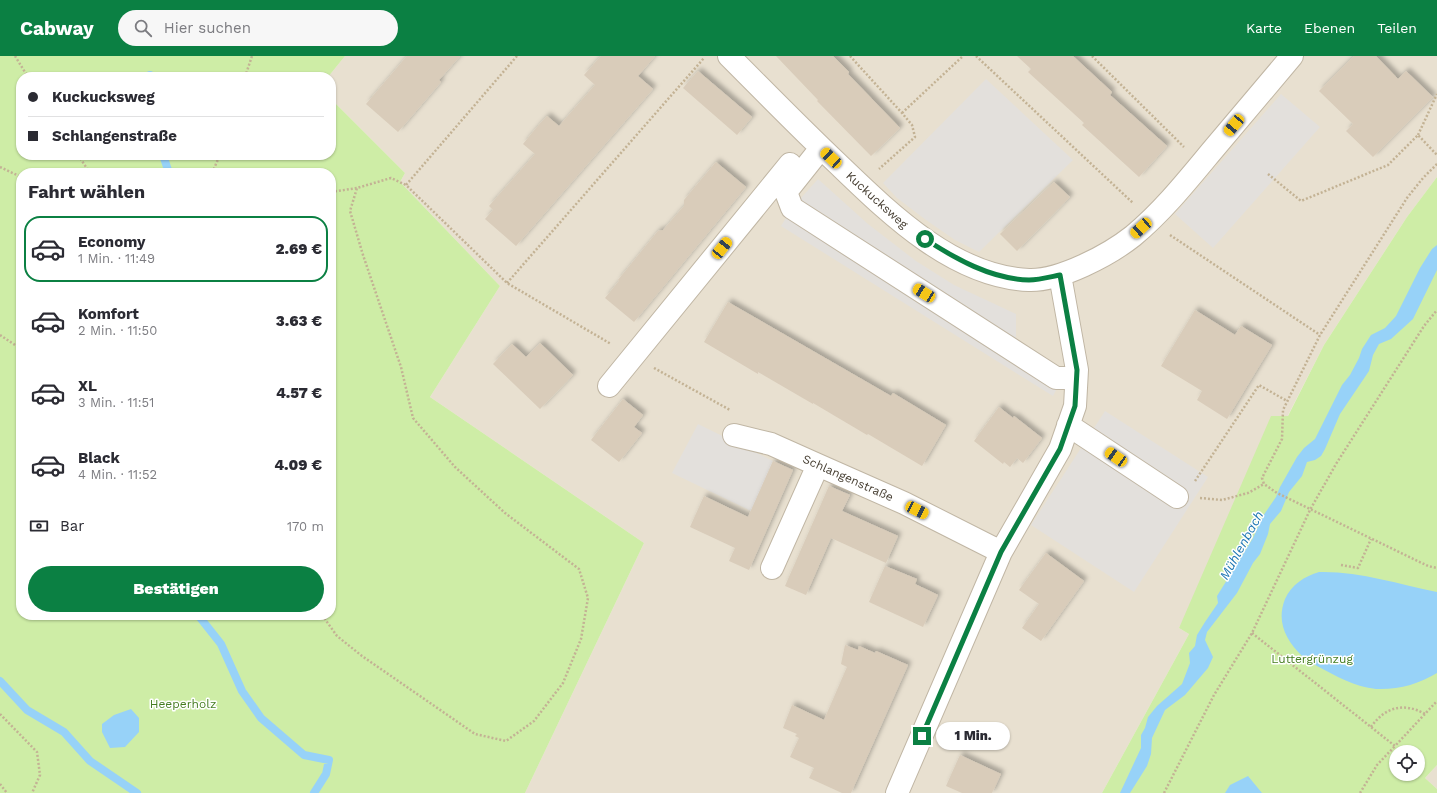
<!DOCTYPE html>
<html lang="de">
<head>
<meta charset="utf-8">
<style>
  body { margin:0; font-family:"Work Sans",sans-serif; background:#f7f7f7; color:#2b2b33; height:100vh; display:flex; flex-direction:column; font-size:15px; white-space:nowrap }
  * { box-sizing:border-box; margin:0 }
  p { font-size:13px; color:#7c7c81 }
  .icon { flex:none; width:22px; height:22px; fill:none; stroke:currentColor; stroke-width:2; stroke-linecap:round; stroke-linejoin:round }
  .map { position:relative; flex:1; overflow:hidden }
  .sheet { position:absolute; left:16px; top:112px; width:320px; height:452px; display:flex; flex-direction:column; background:#fff; border-radius:16px; box-shadow:0 1px 3px #0004 }
  .sheet>* { flex:none }
  .hud { position:absolute; left:16px; top:16px; width:320px; height:88px; border-radius:16px; box-shadow:0 1px 3px #0004; display:grid; align-content:center; height:88px; padding:0 12px; background:#fff }
  .tools { position:absolute; left:1389px; top:689px; display:grid; gap:8px }
  .tools a { display:grid; place-items:center; width:36px; height:36px; border-radius:50%; background:#fff; box-shadow:0 1px 3px #0004; font-size:20px }
  .end { position:absolute; width:18px; height:18px; margin:-9px; border:5px solid #0b8043; background:#fff; box-shadow:0 0 0 2px #fff }
  .from { border-radius:50% }
  .bubble { position:absolute; height:28px; border-radius:14px; background:#fff; box-shadow:0 1px 3px #0004; font-size:13px; font-weight:800; line-height:28px; text-align:center }
  .car { position:absolute; width:12px; height:24px; margin:-12px -6px; border-radius:5px; box-shadow:0 0 3px 1px #0007; background:linear-gradient(#f5c518 24%,#345 0 40%,#f5c518 0 76%,#345 0 86%,#f5c518 0) }
  .hud b { display:flex; align-items:center; gap:14px; height:38px; font-size:15px }
  .hud b+b { border-top:1px solid #e1e1e2 }
  .hud i { width:10px; height:10px; background:#2b2b33 }
  ul { padding:0; list-style:none }
  li { display:flex; align-items:center; gap:12px; height:66px; margin:0 8px 6px; padding:0 4px; border:2px solid transparent; border-radius:16px }
  li div { flex:1 }
  li b { display:block; font-size:15px }
  li em { font-style:normal; font-weight:800 }
  li.active { border-color:#0b8043 }
  li>.icon { width:36px; height:36px; stroke-width:1.5 }
  h2 { padding:0 12px; font-size:18px; line-height:48px }
  .pay { display:flex; align-items:center; gap:10px; height:44px; padding:0 12px; font-size:15px }
  .pay p { margin-inline-start:auto }
  .primary-button { display:flex; gap:8px; margin-top:auto; padding:8px 12px }
  .primary-button a { flex:1; height:46px; border-radius:24px; background:#0b8043; color:#fff; font-size:16px; font-weight:800; line-height:46px; text-align:center }
  header { display:flex; align-items:center; gap:24px; box-sizing:border-box; height:56px; padding:0 20px; background:#0b8043; color:#fff }
  header strong { font-size:19px }
  nav { display:flex; gap:22px; margin-inline-start:auto; font-size:14px }
  .search { width:280px; height:36px; background:#f7f7f7; display:flex; align-items:center; gap:10px; box-sizing:border-box; padding:0 14px; border-radius:22px; color:#7c7c81; font-size:15px }
  .map>svg:first-child { display:block }
  .residential { fill:#e8e0d0 }
  .green { fill:#ceeda6; fill-rule:evenodd }
  .parking { fill:#e3e0dc }
  .water { fill:#97d2f8 }
  .lines { fill:none; stroke-linecap:round; stroke-linejoin:round }
  .stream { stroke:#97d2f8; stroke-width:8 }
  .building { fill:#d9ccba; filter:url(#shadow) }
  .minor-casing { stroke:#c0b6a4; stroke-width:24 }
  .path { stroke:#c3b294; stroke-width:2.5; stroke-dasharray:2 2; stroke-linecap:butt }
  .minor { stroke:#fff; stroke-width:22 }
  .route { stroke:#0b8043; stroke-width:5 }
  .labels { text-anchor:middle; stroke-width:3; stroke-linejoin:round; paint-order:stroke }
  .street-label { font-size:12px; fill:#463e32; stroke:#fff }
  .park-label { font-size:12px; fill:#457d20; stroke:#fff }
  .water-label { font-size:13px; font-style:italic; fill:#2078b3; stroke:#fff }
</style>
</head>
<body>
<header>
<strong>Cabway</strong>
<div class="search"><svg class="icon" aria-label="search" viewBox="0 0 24 24"><circle cx="10" cy="10" r="6"/><path d="M15 15l6 6"/></svg>Hier suchen</div>
<nav><a>Karte</a><a>Ebenen</a><a>Teilen</a></nav>
</header>
<div class="map">
<svg width="1437" height="737" viewBox="0 0 1437 737">
  <defs>
    <filter id="shadow"><feDropShadow dx="3.5" dy="-3.5" stdDeviation="2" flood-color="#0004"/></filter>
  </defs>
  <rect width="100%" height="100%" fill="#f3eee3"/>
  <!-- residential -->
  <path class="residential" d="M 345,0 L 1437,0 L 1437,121 L 1407,161 L 1324,289 L 1179,572 L 1189,578 L 1102,737 L 525,737 L 644,487 L 430,341 L 500,230 L 400,126 L 405,117 L 331,43 L 331,21 L 328,21 Z
    M 1437,709 L 1437,733 L 1425,722 Z"/>
  <!-- green -->
  <path class="green" d="M 0,0 L 345,0 L 328,21 L 21,21 L 21,99 L 331,99 L 331,43 L 405,117 L 400,126 L 500,230 L 430,341 L 644,487 L 525,737 L 0,737 ZM 21,117 L 331,117 L 331,559 L 21,559 Z
    M 1437,121 L 1437,709 L 1425,722 L 1437,733 L 1437,737 L 1102,737 L 1189,578 L 1179,572 L 1271,360 L 1288,360 L 1324,289 L 1407,161 ZM 1396,696 L 1418,696 L 1418,718 L 1396,718 Z"/>
  <!-- parking -->
  <path class="parking" d="M 986,23 L 1073,104 L 979,196 L 955,184 L 926,164 L 897,142 L 883,127 Z
    M 1281,38 L 1320,71 L 1213,192 L 1175,158 Z
    M 818,123 L 868,168 L 916,205 L 954,229 L 1016,258 L 1016,304 L 1058,330 L 1053,340 L 781,170 L 792,152 Z
    M 1105,355 L 1208,421 L 1134,536 L 1031,469 Z
    M 698,368 L 773,405 L 751,455 L 672,417 Z"/>
  <!-- water -->
  <path class="water" d="M 1437,189 L 1437,214 L 1413,263 L 1391,283 L 1379,288 L 1373,299 L 1369,315 L 1340,358 L 1325,393 L 1321,400 L 1315,404 L 1307,406 L 1302,420 L 1289,436 L 1281,455 L 1270,468 L 1268,478 L 1260,498 L 1253,507 L 1237,537 L 1207,576 L 1205,584 L 1213,601 L 1208,612 L 1185,639 L 1165,654 L 1152,682 L 1151,698 L 1147,710 L 1130,737 L 1120,737 L 1141,692 L 1141,679 L 1145,672 L 1148,661 L 1157,650 L 1182,628 L 1190,607 L 1189,597 L 1195,590 L 1197,579 L 1205,566 L 1218,547 L 1217,540 L 1253,482 L 1263,460 L 1276,441 L 1280,431 L 1297,401 L 1304,392 L 1315,383 L 1342,329 L 1350,319 L 1359,302 L 1362,293 L 1371,279 L 1385,272 L 1396,260 L 1420,212 L 1432,193 Z
    M 1319,516 C 1359,515 1398,528 1437,536 L 1437,617 C 1419,628 1398,634 1376,633 C 1355,631 1336,620 1317,610 C 1312,607 1306,604 1302,600 C 1286,584 1276,566 1285,543 C 1291,529 1305,520 1319,516 Z
    M 131,653 L 139,662 L 139,676 L 125,691 L 110,692 L 102,676 L 102,668 L 114,659 Z
    M 1248,720 L 1262,737 L 1225,737 L 1230,729 Z"/>
  <g class="lines">
    <!-- stream -->
    <path class="stream" d="M 150,19 L 150,21
      M 163,99 L 169,117
      M 198,559 L 221,588 L 242,635 L 261,662 L 304,699 L 329,704 L 326,718 L 314,737
      M 0,625 L 27,654 L 64,676 L 90,705 L 137,737"/>
  </g>
  <!-- building -->
  <path class="building" d="M 407,0 L 460,0 L 439,24 L 441,26 L 398,76 L 366,48 Z
    M 601,0 L 655,0 L 638,20 L 653,33 L 516,190 L 485,163 L 493,154 L 489,150 L 535,98 L 523,88 L 537,71 L 547,60 L 559,70 L 595,29 L 584,19 Z
    M 776,0 L 833,0 L 849,16 L 848,18 L 900,72 L 871,100 L 817,45 L 818,44 Z
    M 1017,0 L 1073,0 L 1112,36 L 1110,39 L 1167,90 L 1139,121 L 1082,69 L 1084,67 L 1028,16 L 1031,13 Z
    M 1354,0 L 1376,0 L 1398,23 L 1406,15 L 1433,41 L 1373,101 L 1346,75 L 1353,68 L 1319,35 Z
    M 698,15 L 752,61 L 737,79 L 683,32 Z
    M 716,106 L 746,131 L 634,266 L 605,242 L 619,225 L 618,224 L 658,175 L 663,174 L 684,150 L 684,144 Z
    M 1054,126 L 1070,141 L 1017,195 L 1000,178 Z
    M 728,246 L 891,340 L 893,337 L 946,369 L 922,410 L 868,378 L 867,379 L 813,347 L 813,348 L 758,316 L 758,318 L 704,286 Z
    M 1195,254 L 1235,279 L 1241,270 L 1272,289 L 1227,363 L 1197,344 L 1202,335 L 1161,310 Z
    M 540,287 L 573,319 L 540,353 L 493,308 L 512,288 L 526,301 Z
    M 623,343 L 643,359 L 634,371 L 642,377 L 619,406 L 591,384 Z
    M 999,351 L 1013,362 L 1014,360 L 1042,382 L 1023,407 L 1017,402 L 1010,411 L 1004,406 L 1003,408 L 974,385 Z
    M 773,405 L 793,414 L 749,514 L 729,505 L 735,492 L 690,471 L 704,440 L 748,461 Z
    M 829,430 L 850,439 L 842,455 L 898,480 L 886,507 L 831,482 L 806,539 L 785,530 Z
    M 1046,497 L 1084,525 L 1041,585 L 1022,572 L 1039,548 L 1019,534 Z
    M 885,510 L 917,523 L 915,528 L 938,539 L 923,571 L 869,546 Z
    M 845,589 L 858,594 L 859,590 L 875,597 L 876,595 L 908,609 L 851,737 L 842,737 L 809,722 L 814,712 L 790,701 L 799,682 L 795,680 L 797,678 L 783,672 L 792,649 L 824,664 L 847,611 L 841,608 Z
    M 960,699 L 1001,718 L 992,737 L 962,737 L 946,730 Z"/>
  <g class="lines">
    <defs>
      <path id="minor" d="M 729,0 C 765,36 800,72 837,107 C 888,156 953,221 1029,224 C 1060,225 1109,199 1133,180 C 1162,156 1187,125 1211,96 C 1238,64 1265,32 1292,0
        M 821,92 L 786,136 L 792,152 L 1056,322 L 1076,322
        M 609,330 L 790,108
        M 1068,369 L 1177,441
        M 734,379 L 771,388 L 818,409 L 904,447 L 1001,496
        M 772,512 L 818,409
        M 897,737 L 1001,496 L 1060,393 L 1075,350 L 1077,314 L 1060,219"/>
    </defs>
    <!-- minor casing -->
    <use href="#minor" class="minor-casing"/>
    <!-- path -->
    <path class="path" d="M 15,0 L 28,21
      M 517,0 L 406,129 L 507,227 L 611,288
      M 850,0 L 902,57 L 912,69 L 915,81 L 879,113
      M 976,0 L 1133,147
      M 1092,0 L 1184,91
      M 245,21 L 252,0
      M 902,57 L 963,0
      M 1418,79 L 1437,38
      M 78,99 L 90,117
      M 1437,108 L 1423,122 L 1407,142 L 1320,279 L 1283,354 L 1282,383 L 1262,422 L 1264,428 L 1277,437 L 1428,510 L 1437,512
      M 0,111 L 21,121
      M 212,117 L 220,99
      M 1268,118 L 1301,145 L 1388,109 L 1418,79 L 1437,99
      M 331,136 L 357,132
      M 1170,179 L 1320,279
      M 507,227 L 704,2
      M 0,279 L 21,293
      M 654,312 L 730,354
      M 1195,425 L 1259,329 L 1287,345
      M 1200,442 L 1222,444 L 1248,437 L 1264,428
      M 1341,509 L 1358,512 L 1371,483
      M 322,559 L 337,580 L 362,600 L 475,678 L 506,685 L 534,665 L 563,627 L 581,583 L 588,542 L 579,513 L 505,457 L 455,411 L 413,362 L 401,311 L 363,199 L 350,155 L 357,132 L 391,122 L 406,129
      M 1252,577 L 1395,690 L 1437,645
      M 0,658 L 37,696 L 40,719 L 32,737
      M 1371,671 C 1385,651 1404,646 1425,658
      M 0,728 L 7,737
      M 1164,737 L 1214,639 L 1252,577 L 1310,454 L 1336,408 L 1424,270 L 1437,254
      M 1360,737 L 1377,709 L 1395,690"/>
    <!-- minor -->
    <use href="#minor" class="minor"/>
  </g>
  <g class="lines">
    <!-- route -->
    <path class="route" d="M 922,680 L 1001,496 L 1060,393 L 1075,350 L 1077,314 L 1060,219 C 1050,221 1039,224 1029,224 C 991,223 956,203 925,183"/>
  </g>
  <g class="labels">
    <!-- street labels -->
    <g class="street-label">
      <text transform="translate(877 144) rotate(42)" y="4">Kuckucksweg</text>
      <text transform="translate(848 422) rotate(24)" y="4">Schlangenstraße</text>
    </g>
    <!-- park labels -->
    <g class="park-label">
      <text x="1312" y="607">Luttergrünzug</text>
      <text x="183" y="652">Heeperholz</text>
    </g>
    <!-- water labels -->
    <g class="water-label">
      <text transform="translate(1241 489) rotate(-61)" y="5">Mühlenbach</text>
    </g>
  </g>
</svg>
<div class="tools">
<a><svg class="icon" aria-label="locate" viewBox="0 0 24 24"><circle cx="12" cy="12" r="6"/><path d="M12 2v4M12 18v4M2 12h4M18 12h4"/></svg></a>
</div>
<i class="end from" style="left:925px;top:183px"></i>
<i class="end" style="left:922px;top:680px"></i>
<div class="bubble" style="left:936px;top:666px;width:74px">1 Min.</div>
<i class="car" style="left:1234px;top:69px;rotate:220deg"></i>
<i class="car" style="left:831px;top:102px;rotate:313deg"></i>
<i class="car" style="left:1141px;top:172px;rotate:228deg"></i>
<i class="car" style="left:722px;top:192px;rotate:39deg"></i>
<i class="car" style="left:924px;top:237px;rotate:302deg"></i>
<i class="car" style="left:1116px;top:401px;rotate:304deg"></i>
<i class="car" style="left:917px;top:454px;rotate:116deg"></i>
<div class="hud">
<b><i class="from"></i>Kuckucksweg</b>
<b><i></i>Schlangenstraße</b>
</div>
<section class="sheet">
<h2>Fahrt wählen</h2>
<ul>
<li class="active"><svg class="icon" aria-label="car" viewBox="0 0 24 24"><path d="M5 17H2v-5l4-1 3-4h7l3 4 3 1v5h-3M9 17h6M6 11h13"/><circle cx="7" cy="17" r="2"/><circle cx="17" cy="17" r="2"/></svg><div><b>Economy</b><p>1 Min. · 11:49</p></div><em>2.69 €</em></li>
<li><svg class="icon" aria-label="car" viewBox="0 0 24 24"><path d="M5 17H2v-5l4-1 3-4h7l3 4 3 1v5h-3M9 17h6M6 11h13"/><circle cx="7" cy="17" r="2"/><circle cx="17" cy="17" r="2"/></svg><div><b>Komfort</b><p>2 Min. · 11:50</p></div><em>3.63 €</em></li>
<li><svg class="icon" aria-label="car" viewBox="0 0 24 24"><path d="M5 17H2v-5l4-1 3-4h7l3 4 3 1v5h-3M9 17h6M6 11h13"/><circle cx="7" cy="17" r="2"/><circle cx="17" cy="17" r="2"/></svg><div><b>XL</b><p>3 Min. · 11:51</p></div><em>4.57 €</em></li>
<li><svg class="icon" aria-label="car" viewBox="0 0 24 24"><path d="M5 17H2v-5l4-1 3-4h7l3 4 3 1v5h-3M9 17h6M6 11h13"/><circle cx="7" cy="17" r="2"/><circle cx="17" cy="17" r="2"/></svg><div><b>Black</b><p>4 Min. · 11:52</p></div><em>4.09 €</em></li>
</ul>
<div class="pay"><svg class="icon" aria-label="cash" viewBox="0 0 24 24"><path d="M3 7h18v10H3z"/><circle cx="12" cy="12" r="2"/></svg>Bar<p>170 m</p></div>
<div class="primary-button"><a>Bestätigen</a></div>
</section>
</div>
</body>
</html>
